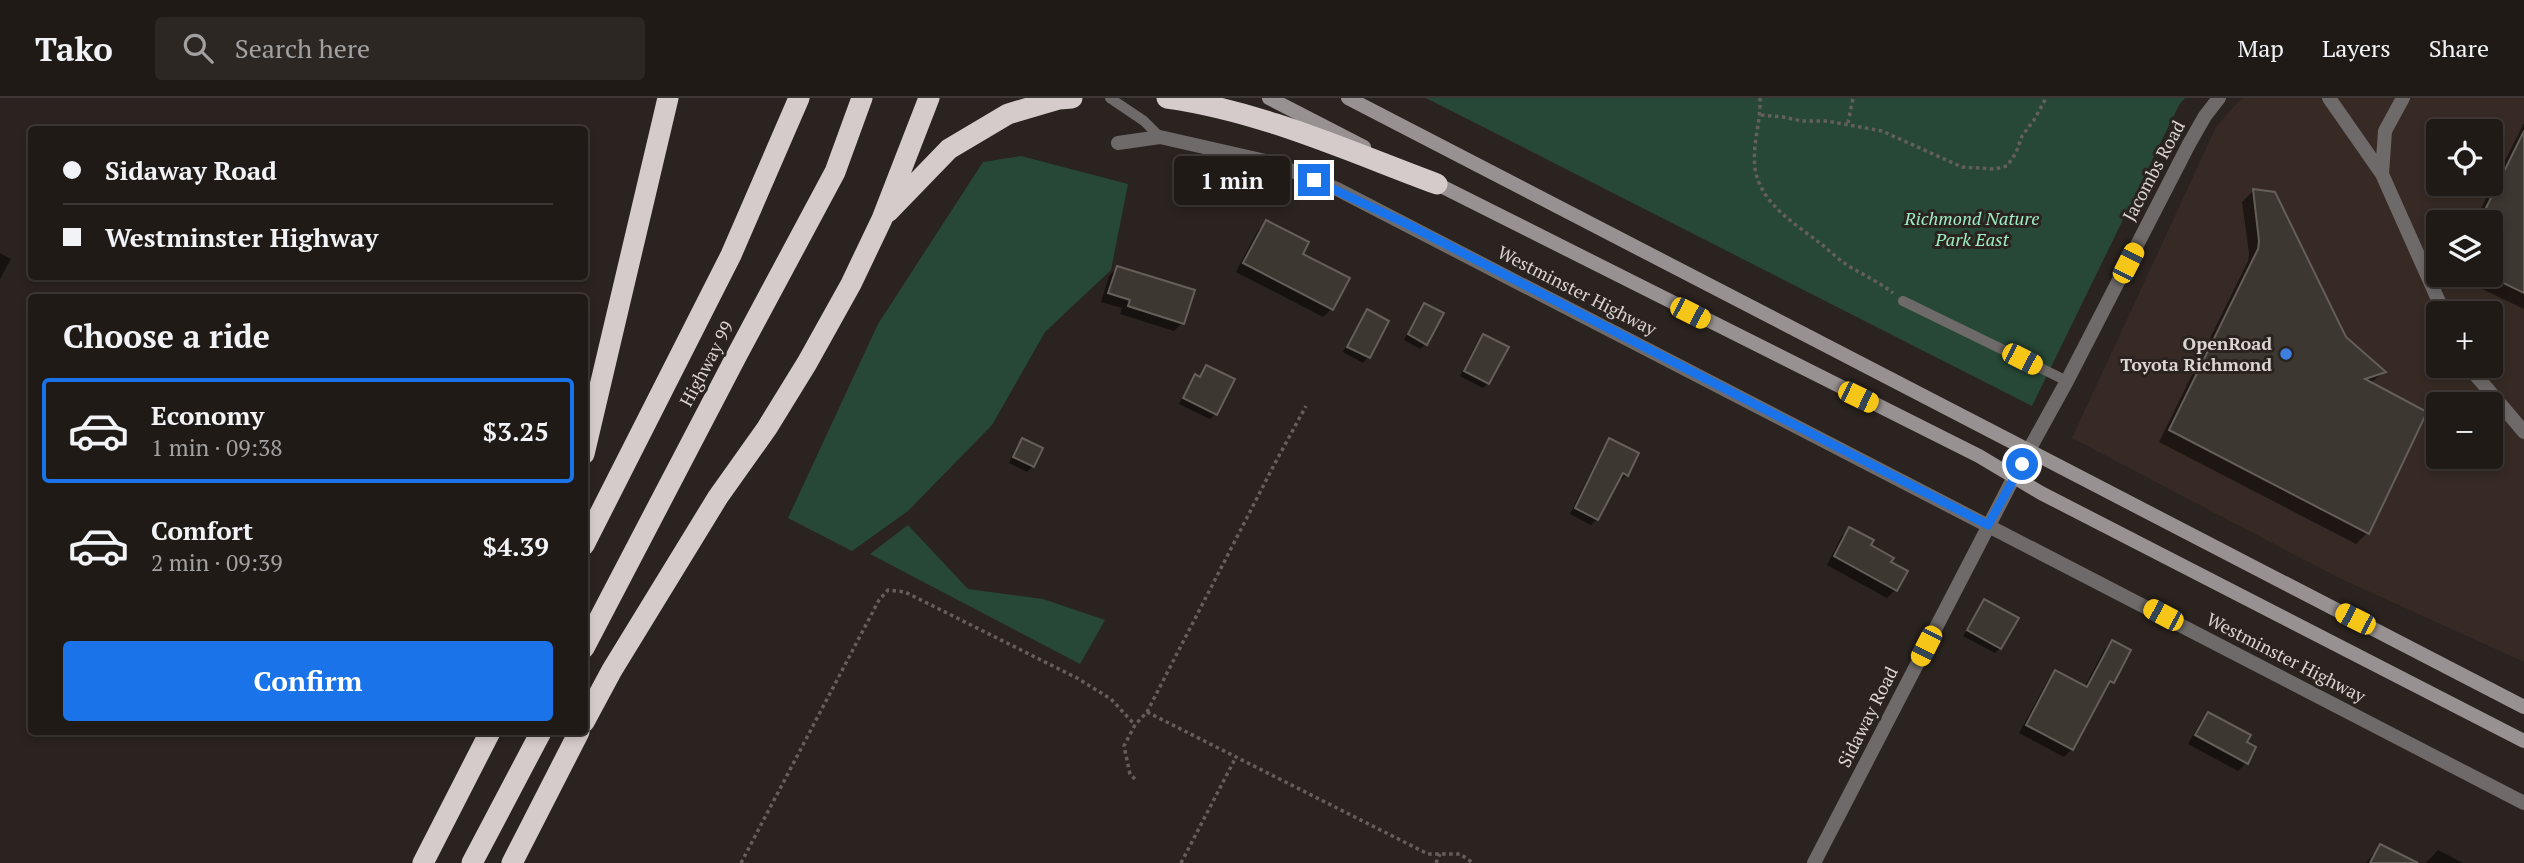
<!DOCTYPE html>
<html lang="en">
<head>
<meta charset="utf-8">
<style>
  body { margin:0; font-family:"PT Serif",serif; background:#2d2724; color:#f1f3f6; height:100vh; display:flex; flex-direction:column; font-size:26px; white-space:nowrap }
  * { box-sizing:border-box; margin:0 }
  p { font-size:23px; color:#a2a1a1 }
  .icon { flex:none; width:38px; height:38px; fill:none; stroke:currentColor; stroke-width:2; stroke-linecap:round; stroke-linejoin:round }
  .map { position:relative; flex:1; overflow:hidden }
  .details { position:absolute; left:28px; top:196px; width:560px; height:441px; display:flex; flex-direction:column; background:#201a17; border-radius:7px; box-shadow:0 4px 10px #0003,0 0 0 2px #3d3836 }
  .details>* { flex:none }
  .guide { position:absolute; left:28px; top:28px; width:560px; height:154px; border-radius:7px; box-shadow:0 4px 10px #0003,0 0 0 2px #3d3836; display:grid; align-content:center; height:154px; padding:0 35px; background:#201a17 }
  .buttons { position:absolute; left:2426px; top:21px; display:grid; gap:14px }
  .buttons a { display:grid; place-items:center; width:77px; height:77px; border-radius:7px; background:#201a17; box-shadow:0 4px 10px #0003,0 0 0 2px #3d3836; font-size:35px }
  .end { position:absolute; width:32px; height:32px; margin:-16px; border:9px solid #1a73e8; background:#fff; box-shadow:0 0 0 4px #fff }
  .from { border-radius:50% }
  .bubble { position:absolute; height:49px; border-radius:7px; background:#201a17; box-shadow:0 4px 10px #0003,0 0 0 2px #3d3836; font-size:23px; font-weight:800; line-height:49px; text-align:center }
  .car { position:absolute; width:21px; height:42px; margin:-21px -10px; border-radius:9px; box-shadow:0 0 5px 2px #0007; background:linear-gradient(#f5c518 24%,#345 0 40%,#f5c518 0 76%,#345 0 86%,#f5c518 0) }
  .guide b { display:flex; align-items:center; gap:24px; height:66px; font-size:26px }
  .guide b+b { border-top:2px solid #3d3836 }
  .guide i { width:18px; height:18px; background:#f1f3f6 }
  ul { padding:0; list-style:none }
  li { display:flex; align-items:center; gap:21px; height:105px; margin:0 14px 10px; padding:0 21px; border:4px solid transparent; border-radius:7px }
  li div { flex:1 }
  li b { display:block; font-size:26px }
  li em { font-style:normal; font-weight:800 }
  li.selected { border-color:#1a73e8 }
  li>.icon { width:63px; height:63px; stroke-width:1.5 }
  h2 { padding:0 35px; font-size:32px; line-height:84px }
  .cta { display:flex; gap:14px; margin-top:auto; padding:14px 35px }
  .cta a { flex:1; height:80px; border-radius:7px; background:#1a73e8; color:#fff; font-size:28px; font-weight:800; line-height:80px; text-align:center }
  header { display:flex; align-items:center; gap:42px; box-sizing:border-box; height:98px; padding:0 35px; background:#201a17; border-bottom:2px solid #3d3836 }
  header strong { font-size:33px }
  nav { display:flex; gap:38px; margin-inline-start:auto; font-size:24px }
  .search { width:490px; height:63px; background:#2d2724; display:flex; align-items:center; gap:18px; box-sizing:border-box; padding:0 24px; border-radius:7px; color:#a2a1a1; font-size:26px }
  .map>svg:first-child { display:block }
  .built { fill:#372a24; fill-rule:evenodd }
  .green { fill:#274837 }
  .shadow { fill:#0007 }
  .building { fill:#3d3731; stroke:#655f59; stroke-width:2 }
  .lines { fill:none; stroke-linecap:round; stroke-linejoin:round }
  .path { stroke:#655f5b; stroke-width:3.5; stroke-dasharray:3.5 3.5; stroke-linecap:butt }
  .service { stroke:#6e6a6a; stroke-width:10 }
  .minor { stroke:#6e6a6a; stroke-width:14 }
  .tertiary { stroke:#6e6a6a; stroke-width:14 }
  .secondary { stroke:#989191; stroke-width:14 }
  .motorway { stroke:#d6cbcb; stroke-width:21 }
  .route { stroke:#1a73e8; stroke-width:9 }
  .shop-dot { fill:#3f7fe0; stroke:#2a231f; stroke-width:2.5 }
  .labels { text-anchor:middle; stroke-width:6; stroke-linejoin:round; paint-order:stroke }
  .street-label { font-size:18px; fill:#dad5d2; stroke:#2a231f }
  .park-label { font-size:18px; font-style:italic; fill:#9deec3; stroke:#2a231f }
  .poi-label { font-size:18px; font-weight:bold; fill:#dad5d2; stroke:#2a231f; text-anchor:end }
</style>
</head>
<body>
<header>
<strong>Tako</strong>
<div class="search"><svg class="icon" aria-label="search" viewBox="0 0 24 24"><circle cx="10" cy="10" r="6"/><path d="M15 15l6 6"/></svg>Search here</div>
<nav><a>Map</a><a>Layers</a><a>Share</a></nav>
</header>
<div class="map">
<svg width="2524" height="765" viewBox="0 0 2524 765">
  <rect width="100%" height="100%" fill="#2a231f"/>
  <!-- built -->
  <path class="built" d="M 2242,0 L 2524,0 L 2524,564 L 2337,479 L 2072,340 L 2217,27 ZM 2438,33 L 2490,33 L 2490,86 L 2438,86 ZM 2438,124 L 2490,124 L 2490,177 L 2438,177 ZM 2438,215 L 2490,215 L 2490,268 L 2438,268 ZM 2438,306 L 2490,306 L 2490,359 L 2438,359 Z"/>
  <!-- green -->
  <path class="green" d="M 1426,0 L 2185,0 L 2179,7 L 2032,308 Z
    M 1021,58 L 1128,86 L 1111,172 L 1045,234 L 992,327 L 908,413 L 852,453 L 788,420 L 878,226 L 983,64 Z
    M 908,427 L 968,491 L 1043,501 L 1105,522 L 1080,566 L 870,456 Z"/>
  <!-- shadow -->
  <path class="shadow" d="M 2524,25 L 2524,211 L 2480,190 L 2486,177 L 2490,177 L 2490,124 L 2474,124 Z
    M 2253,93 L 2344,240 L 2384,274 L 2369,286 L 2367,435 L 2356,446 L 2159,344 L 2248,163 L 2249,155 L 2242,104 Z
    M 1266,124 L 1301,157 L 1331,211 L 1323,219 L 1236,174 L 1258,132 Z
    M 0,155 L 11,161 L 0,181 Z
    M 1117,170 L 1182,225 L 1174,233 L 1120,216 L 1122,210 L 1101,204 L 1109,178 Z
    M 1424,207 L 1426,246 L 1420,251 L 1404,242 L 1419,212 Z
    M 1367,213 L 1387,224 L 1368,259 L 1363,265 L 1343,254 L 1362,219 Z
    M 1483,238 L 1488,285 L 1483,290 L 1460,278 L 1478,243 Z
    M 1207,269 L 1215,316 L 1210,321 L 1179,306 L 1190,284 L 1195,278 L 1198,280 Z
    M 1022,342 L 1033,368 L 1027,374 L 1009,365 L 1017,347 Z
    M 1609,343 L 1627,377 L 1621,382 L 1618,380 L 1597,421 L 1591,427 L 1570,416 L 1604,348 Z
    M 1850,431 L 1889,465 L 1896,491 L 1887,500 L 1827,467 L 1841,439 Z
    M 1985,503 L 2000,550 L 1995,555 L 1963,538 Z
    M 2112,544 L 2129,553 L 2072,651 L 2064,659 L 2019,635 L 2048,582 L 2055,574 L 2084,590 L 2104,552 Z
    M 2208,616 L 2245,645 L 2246,665 L 2238,673 L 2188,646 L 2200,625 Z
    M 2380,748 L 2414,765 L 2366,765 Z
    M 2438,752 L 2463,765 L 2426,765 Z"/>
  <!-- building -->
  <path class="building" d="M 2524,33 L 2524,195 L 2489,178 L 2498,163 L 2491,160 L 2498,146 L 2490,142 L 2490,124 L 2479,124 Z
    M 2253,91 L 2275,94 L 2346,239 L 2386,274 L 2365,281 L 2427,314 L 2369,436 L 2169,332 L 2258,151 L 2259,143 Z
    M 1266,122 L 1309,144 L 1303,156 L 1350,180 L 1333,212 L 1243,165 Z
    M 1117,168 L 1195,192 L 1184,226 L 1128,208 L 1130,202 L 1108,195 Z
    M 1424,205 L 1444,215 L 1427,247 L 1408,236 Z
    M 1367,211 L 1389,223 L 1370,260 L 1347,249 Z
    M 1483,236 L 1509,249 L 1489,286 L 1464,273 Z
    M 1206,267 L 1235,281 L 1217,317 L 1183,300 L 1195,276 L 1200,279 Z
    M 1022,340 L 1043,350 L 1034,369 L 1013,359 Z
    M 1609,340 L 1639,355 L 1628,378 L 1623,375 L 1598,422 L 1575,410 Z
    M 1849,429 L 1874,442 L 1871,447 L 1894,460 L 1891,464 L 1908,473 L 1897,493 L 1834,458 Z
    M 1984,501 L 2019,520 L 2001,551 L 1967,532 Z
    M 2112,542 L 2131,552 L 2114,585 L 2110,583 L 2073,652 L 2026,627 L 2055,572 L 2087,589 Z
    M 2208,614 L 2251,637 L 2247,644 L 2256,649 L 2248,666 L 2195,637 Z
    M 2380,746 L 2418,765 L 2370,765 Z"/>
  <g class="lines">
    <!-- path -->
    <path class="path" d="M 1760,0 C 1761,24 1752,46 1755,70 C 1760,106 1796,126 1821,146 C 1830,153 1838,161 1847,167 C 1863,177 1878,183 1893,195
      M 1761,17 L 1783,19 L 1802,23 L 1827,23 L 1882,33 L 1962,69 L 1995,71 L 2007,68 L 2016,55 L 2022,38 L 2034,22 L 2046,0
      M 1848,25 L 1853,0
      M 1147,614 L 1428,756 L 1460,756 L 1473,765
      M 1135,681 L 1130,676 L 1124,648 L 1135,627 L 1147,614 L 1274,367 L 1306,308
      M 741,765 L 879,502 L 888,492 L 905,494 L 1077,580 L 1111,601 L 1135,627
      M 1181,765 L 1236,659
      M 1436,765 L 1440,756"/>
    <!-- service -->
    <path class="service" d="M 1110,0 L 1144,23 L 1160,39
      M 1903,203 L 2067,283"/>
    <!-- minor -->
    <path class="minor" d="M 2329,0 L 2382,76 L 2444,215
      M 1118,45 L 1160,39 L 1270,64 L 1337,91 L 2524,705
      M 2382,76 L 2385,33 L 2403,0
      M 2468,268 L 2524,334
      M 1814,765 L 2014,379"/>
    <!-- tertiary -->
    <path class="tertiary" d="M 2014,379 L 2067,283 L 2189,46 L 2205,18 L 2219,0"/>
    <!-- secondary -->
    <path class="secondary" d="M 1269,0 L 1364,49
      M 1348,0 L 2524,609
      M 1429,82 L 1979,358 L 2041,395 L 2524,643"/>
    <!-- motorway -->
    <path class="motorway" d="M 1167,0 C 1261,13 1348,53 1437,86
      M 888,114 L 949,51 L 1008,16 L 1059,1 L 1072,0
      M 584,356 L 668,0
      M 584,447 L 731,157 L 799,0
      M 584,550 L 737,257 L 835,74 L 862,0
      M 584,624 L 612,572 L 718,399 L 767,330 L 807,265 L 851,186 L 882,121 L 929,0
      M 423,765 L 490,634
      M 472,765 L 541,634
      M 512,765 L 579,634"/>
  </g>
  <g class="lines">
    <!-- route -->
    <path class="route" d="M 1314,82 L 1405,125 L 1988,427 L 2022,366"/>
  </g>
  <!-- markers -->
  <circle class="shop-dot" cx="2286" cy="256" r="7"/>
  <g class="labels">
    <!-- street labels -->
    <g class="street-label">
      <text transform="translate(2154 73) rotate(-62)" y="6">Jacombs Road</text>
      <text transform="translate(1577 193) rotate(27)" y="6">Westminster Highway</text>
      <text transform="translate(707 266) rotate(-62)" y="6">Highway 99</text>
      <text transform="translate(2286 560) rotate(27)" y="6">Westminster Highway</text>
      <text transform="translate(1868 619) rotate(-63)" y="6">Sidaway Road</text>
    </g>
    <!-- park labels -->
    <g class="park-label">
      <text x="1972" y="127">Richmond Nature<tspan x="1972" dy="21">Park East</tspan></text>
    </g>
    <!-- poi labels -->
    <g class="poi-label">
      <text x="2272" y="252">OpenRoad<tspan x="2272" dy="21">Toyota Richmond</tspan></text>
    </g>
  </g>
</svg>
<div class="buttons">
<a><svg class="icon" aria-label="locate" viewBox="0 0 24 24"><circle cx="12" cy="12" r="6"/><path d="M12 2v4M12 18v4M2 12h4M18 12h4"/></svg></a>
<a><svg class="icon" aria-label="layers" viewBox="0 0 24 24"><path d="M12 4l9 5-9 5-9-5zM3 14l9 5 9-5"/></svg></a>
<a>+</a>
<a>−</a>
</div>
<i class="end from" style="left:2022px;top:366px"></i>
<i class="end" style="left:1314px;top:82px"></i>
<div class="bubble" style="left:1174px;top:58px;width:116px">1 min</div>
<i class="car" style="left:2128px;top:165px;rotate:27deg"></i>
<i class="car" style="left:1690px;top:215px;rotate:117deg"></i>
<i class="car" style="left:2022px;top:261px;rotate:117deg"></i>
<i class="car" style="left:1858px;top:299px;rotate:116deg"></i>
<i class="car" style="left:2163px;top:517px;rotate:298deg"></i>
<i class="car" style="left:2355px;top:521px;rotate:297deg"></i>
<i class="car" style="left:1926px;top:548px;rotate:207deg"></i>
<div class="guide">
<b><i class="from"></i>Sidaway Road</b>
<b><i></i>Westminster Highway</b>
</div>
<section class="details">
<h2>Choose a ride</h2>
<ul>
<li class="selected"><svg class="icon" aria-label="car" viewBox="0 0 24 24"><path d="M5 17H2v-5l4-1 3-4h7l3 4 3 1v5h-3M9 17h6M6 11h13"/><circle cx="7" cy="17" r="2"/><circle cx="17" cy="17" r="2"/></svg><div><b>Economy</b><p>1 min · 09:38</p></div><em>$3.25</em></li>
<li><svg class="icon" aria-label="car" viewBox="0 0 24 24"><path d="M5 17H2v-5l4-1 3-4h7l3 4 3 1v5h-3M9 17h6M6 11h13"/><circle cx="7" cy="17" r="2"/><circle cx="17" cy="17" r="2"/></svg><div><b>Comfort</b><p>2 min · 09:39</p></div><em>$4.39</em></li>
</ul>
<div class="cta"><a>Confirm</a></div>
</section>
</div>
</body>
</html>
